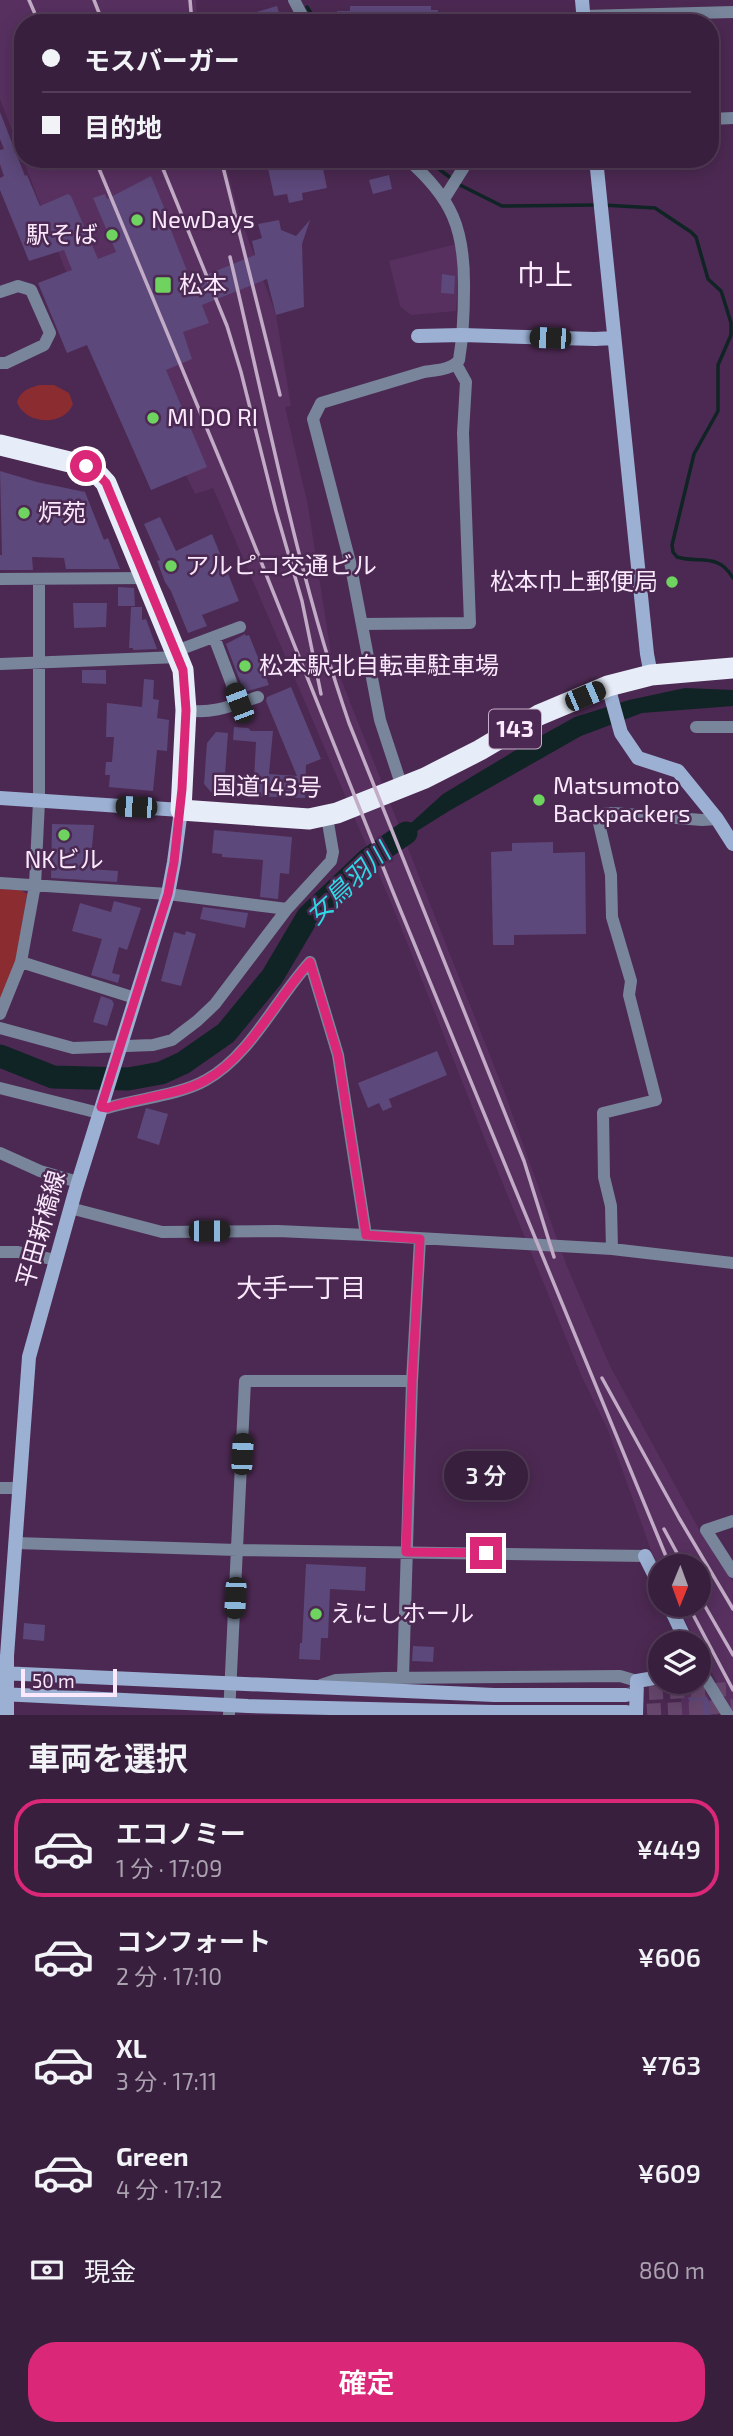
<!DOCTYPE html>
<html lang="ja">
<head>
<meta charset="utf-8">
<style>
  body { margin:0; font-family:"Exo 2","Noto Sans JP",sans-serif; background:#402745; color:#f1f3f6; height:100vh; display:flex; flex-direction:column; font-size:26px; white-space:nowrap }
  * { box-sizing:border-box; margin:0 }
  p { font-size:23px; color:#aba2b0 }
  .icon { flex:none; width:38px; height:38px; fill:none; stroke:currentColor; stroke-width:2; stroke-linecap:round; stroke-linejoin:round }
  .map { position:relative; height:1715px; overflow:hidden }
  .details { display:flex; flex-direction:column; background:#391f3e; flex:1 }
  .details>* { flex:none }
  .hud { position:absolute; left:14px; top:14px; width:705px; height:154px; border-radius:28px; box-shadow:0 4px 18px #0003,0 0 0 2px #533d58; display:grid; align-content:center; height:154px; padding:0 28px; background:#391f3e }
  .needle { width:46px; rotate:181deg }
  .fabs { position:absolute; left:648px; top:1554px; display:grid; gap:14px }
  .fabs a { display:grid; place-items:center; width:63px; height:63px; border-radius:50%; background:#391f3e; box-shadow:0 4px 18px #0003,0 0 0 2px #533d58; font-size:35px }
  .scale { position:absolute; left:21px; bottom:18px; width:96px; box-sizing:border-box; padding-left:7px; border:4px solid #fae9fd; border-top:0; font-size:19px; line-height:24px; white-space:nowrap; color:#fae9fd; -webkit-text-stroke:5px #4c2952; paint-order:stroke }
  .end { position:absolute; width:32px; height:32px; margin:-16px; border:9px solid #db2777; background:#fff; box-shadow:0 0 0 4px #fff }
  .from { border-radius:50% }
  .bubble { position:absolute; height:49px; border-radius:24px; background:#391f3e; box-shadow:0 4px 18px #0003,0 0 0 2px #533d58; font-size:23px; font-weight:600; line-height:49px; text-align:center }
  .car { position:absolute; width:21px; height:42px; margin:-21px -10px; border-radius:9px; box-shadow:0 0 5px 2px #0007; background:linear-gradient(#222 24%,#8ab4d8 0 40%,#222 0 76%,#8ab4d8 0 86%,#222 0) }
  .hud b { display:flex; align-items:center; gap:24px; height:66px; font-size:26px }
  .hud b+b { border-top:2px solid #533d58 }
  .hud i { width:18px; height:18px; background:#f1f3f6 }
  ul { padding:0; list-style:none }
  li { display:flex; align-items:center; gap:21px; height:98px; margin:0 14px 10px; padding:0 14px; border:4px solid transparent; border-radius:28px }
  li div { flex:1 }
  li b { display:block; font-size:26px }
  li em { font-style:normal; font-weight:600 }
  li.selected { border-color:#db2777 }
  li>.icon { width:63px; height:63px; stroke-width:1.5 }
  h2 { padding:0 28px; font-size:32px; line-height:84px }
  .pay { display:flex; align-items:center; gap:18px; height:77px; padding:0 28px; font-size:26px }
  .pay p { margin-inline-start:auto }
  .cta { display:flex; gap:14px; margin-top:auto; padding:14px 28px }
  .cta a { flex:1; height:80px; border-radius:28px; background:#db2777; color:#fff; font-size:28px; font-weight:600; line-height:80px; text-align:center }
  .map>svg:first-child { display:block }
  .built { fill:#57305f }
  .green { fill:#8b2c31 }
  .water { fill:#102425 }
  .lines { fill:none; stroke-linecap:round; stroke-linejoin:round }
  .stream { stroke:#102425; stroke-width:3.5 }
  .river { stroke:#102425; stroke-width:23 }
  .building { fill:#5c487a }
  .secondary-tunnel { stroke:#66466c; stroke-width:14; stroke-dasharray:14 7; stroke-linecap:butt }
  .street { stroke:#78859b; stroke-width:12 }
  .secondary { stroke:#9bb0d3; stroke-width:14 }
  .highway { stroke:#e7edf8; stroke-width:21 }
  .rail { stroke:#c2abc6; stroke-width:3.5 }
  .route { stroke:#db2777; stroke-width:9 }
  .poi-dot { fill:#6fd360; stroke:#4c2952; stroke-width:2.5 }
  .labels { text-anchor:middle; stroke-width:5; stroke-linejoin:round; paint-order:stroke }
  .shield { fill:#4c2952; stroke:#c6afca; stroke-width:2 }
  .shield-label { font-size:23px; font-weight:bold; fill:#fae9fd }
  .poi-label { font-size:24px; fill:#fae9fd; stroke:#4c2952; text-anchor:start }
  .street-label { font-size:24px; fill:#fae9fd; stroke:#4c2952 }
  .water-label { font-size:26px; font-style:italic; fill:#2fd9e3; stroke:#4c2952 }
  .neighbourhood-label { font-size:26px; fill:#fae9fd; stroke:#4c2952 }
  .quarter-label { font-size:28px; fill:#fae9fd; stroke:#4c2952 }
</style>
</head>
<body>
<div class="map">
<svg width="733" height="1715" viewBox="0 0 733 1715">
  <rect width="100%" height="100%" fill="#4c2952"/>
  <!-- built -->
  <path class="built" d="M 0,0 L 196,0 L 198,23 L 23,23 L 23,159 L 0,99 Z
    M 23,159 L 224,159 L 239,214 L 276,315 L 291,406 L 285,407 L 308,506 L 331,654 L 504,1091 L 566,1264 L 610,1366 L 700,1531 L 733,1582 L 733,1714 L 677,1605 L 698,1605 L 698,1566 L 660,1566 L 660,1569 L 652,1553 L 608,1430 L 582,1377 L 490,1152 L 395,912 L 213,488 L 195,494 L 186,475 L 151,490 L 60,274 L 66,272 Z
    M 457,244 L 460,261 L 456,311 L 411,315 L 400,306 L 389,261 Z
    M 680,1683 L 693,1683 L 703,1687 L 718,1715 L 682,1715 Z"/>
  <!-- green -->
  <path class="green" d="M 40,385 L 54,385 L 69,393 L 73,404 C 64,427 25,425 17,402 C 21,390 29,388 40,385 Z
    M 0,889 L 21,890 L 27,894 L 16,960 L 0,999 Z"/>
  <!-- water -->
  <path class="water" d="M 685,688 L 733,690 L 733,706 L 642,713 L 581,736 L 449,811 L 369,861 L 443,794 L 526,744 L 575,717 L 629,700 Z"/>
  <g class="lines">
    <!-- stream -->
    <path class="stream" d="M 307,7 L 318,23
      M 426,159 L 452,179
      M 458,184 L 502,206 L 595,205
      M 603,205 L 655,208 L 691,232 L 696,237 L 708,279 L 721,291 L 724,300 L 731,323 L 731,335 L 718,365 L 718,411 L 694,454 L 672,545 L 673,552 L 677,557 C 700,564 718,552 733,578"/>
    <!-- river -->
    <path class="river" d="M 0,1056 L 53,1077 L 128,1079 L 161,1073 L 183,1063 L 226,1033 L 272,977 L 308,916 L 367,860 L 406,833"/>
  </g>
  <!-- building -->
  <path class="building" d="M 277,6 L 282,23 L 231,23 L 230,20 Z
    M 350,6 L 431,6 L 431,10 L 438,10 L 438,22 L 337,23 L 337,11 L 350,11 Z
    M 0,112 L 25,176 L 27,175 L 40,206 L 68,194 L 71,196 L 98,259 L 116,252 L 93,198 L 105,194 L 107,199 L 151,176 L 173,229 L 171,230 L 191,281 L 255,255 L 252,241 L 262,238 L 258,224 L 279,220 L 281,230 L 296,236 L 310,220 L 302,244 L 304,307 L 276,315 L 267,279 L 202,305 L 209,323 L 183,332 L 192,359 L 166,370 L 207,467 L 151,490 L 87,345 L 67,353 L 38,283 L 72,270 L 64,250 L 29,261 L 0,190 L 0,178 L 4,176 L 0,164 L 0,150 L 4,149 L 0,139 Z
    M 266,159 L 321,159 L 327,188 L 302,193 L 303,200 L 289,203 L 287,194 L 274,196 Z
    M 389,175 L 392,189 L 373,194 L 369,180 Z
    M 442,274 L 455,276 L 454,294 L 441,293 Z
    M 0,471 L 37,482 L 85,492 L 104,540 L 108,538 L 120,569 L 66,569 L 64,558 L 32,557 L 33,570 L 0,570 L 0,555 L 2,555 Z
    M 160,517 L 176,551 L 212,534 L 239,601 L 202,615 L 207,626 L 188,633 L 171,591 L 165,582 L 157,561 L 160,560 L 144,524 Z
    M 118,587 L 134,588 L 135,606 L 118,606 Z
    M 73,603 L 107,603 L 106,627 L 74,628 Z
    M 131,607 L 142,607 L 142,620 L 146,619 L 157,649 L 133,650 L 133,648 L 129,648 Z
    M 245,634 L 246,636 L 249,635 L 269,685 L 244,692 L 226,644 Z
    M 82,670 L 106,670 L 106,684 L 82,683 Z
    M 144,679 L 154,680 L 153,699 L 159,700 L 157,718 L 169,720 L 167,751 L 157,750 L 153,791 L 109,787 L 110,775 L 105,775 L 106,762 L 112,762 L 114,737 L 106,737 L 107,703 L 142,707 Z
    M 291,687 L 321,759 L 306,765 L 305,798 L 250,796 L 251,780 L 254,780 L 256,742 L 233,740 L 234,727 L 248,728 L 251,731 L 273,731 L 269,774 L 297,776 L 266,701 L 267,697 Z
    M 216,732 L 228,733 L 224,788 L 217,793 L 211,792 L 204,784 L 207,743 Z
    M 52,824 L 94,825 L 90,869 L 118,871 L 117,882 L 51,878 Z
    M 214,830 L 292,837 L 289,874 L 280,873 L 278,899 L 260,897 L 263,860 L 222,857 L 222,854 L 212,853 Z
    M 553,842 L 553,853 L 585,852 L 586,934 L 514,935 L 514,945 L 493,945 L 491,852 L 512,851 L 512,843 Z
    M 114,901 L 141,908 L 127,950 L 119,947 L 112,973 L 120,975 L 118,983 L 91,975 L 102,939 L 72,931 L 80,903 L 111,912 Z
    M 203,907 L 248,913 L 245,928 L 200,919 Z
    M 186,931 L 196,934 L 181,986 L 161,981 L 174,932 L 185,935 Z
    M 101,996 L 112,1000 L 114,1004 L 107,1026 L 93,1022 Z
    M 437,1051 L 447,1075 L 389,1099 L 392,1107 L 383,1111 L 379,1103 L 368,1108 L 358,1083 Z
    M 146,1108 L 168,1114 L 159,1145 L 137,1138 Z
    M 306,1564 L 366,1567 L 365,1591 L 330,1589 L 328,1638 L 321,1638 L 320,1660 L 299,1659 L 300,1643 L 302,1643 Z
    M 24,1623 L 45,1625 L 44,1641 L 23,1639 Z
    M 413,1646 L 434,1647 L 433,1662 L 412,1661 Z
    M 702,1690 L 716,1712 L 710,1715 L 697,1715 L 688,1698 Z"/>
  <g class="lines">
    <!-- secondary-tunnel -->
    <path class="secondary-tunnel" d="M 628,1694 L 733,1689
      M 626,1712 L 733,1706"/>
    <!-- street -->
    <path class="street" d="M 294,0 L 306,23
      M 584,16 L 733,12
      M 710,119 L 733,118
      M 444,199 L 469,159
      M 0,292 L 18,286 L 31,290 L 50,333 L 44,345 L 6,363 L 0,363
      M 0,579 L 146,578
      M 362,624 L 470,623 L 463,433 L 466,382 L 456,364
      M 214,637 L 239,703
      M 176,651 L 240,627
      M 0,664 L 179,657
      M 186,710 C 211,715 234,705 258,697
      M 696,727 L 733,727
      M 402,787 L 380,720 L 350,562 L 313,419 L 321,403 L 424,372 C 435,370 452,370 459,360 C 463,336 464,312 464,289 C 465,229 452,198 407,159
      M 0,883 L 168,894 L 287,909
      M 21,962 L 135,998
      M 310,962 L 338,1055 L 366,1235
      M 0,1014 L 21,962 L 35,885 L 39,801 L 39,579
      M 0,1028 L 73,1048 L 153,1045 L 172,1040 L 197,1021 L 215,1004 L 287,909 L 331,861 L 333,852 L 327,817
      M 0,1088 L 99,1113
      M 101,1107 L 107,1108 C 136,1099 180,1095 206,1080 C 250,1056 276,999 310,962
      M 0,1153 L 40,1171 L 78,1182
      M 70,1208 L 162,1232 L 278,1231 L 366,1235 L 612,1249 L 733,1263
      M 612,1249 L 611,1206 L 604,1177 L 603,1113 L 656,1100 L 629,995 L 631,981 L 612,917 L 611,875 L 598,819 L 603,814 L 613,813 L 702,820 L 717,819
      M 0,1252 L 18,1252 L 56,1260
      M 0,1488 L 19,1488
      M 733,1521 L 706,1530 L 733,1572
      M 16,1543 L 237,1550 L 645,1556
      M 699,1668 L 728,1715
      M 403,1678 L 412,1381 L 420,1239
      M 321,1685 L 336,1680 L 384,1678 L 620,1676 L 637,1681
      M 229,1715 L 245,1381 L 412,1381"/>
    <!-- secondary -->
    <path class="secondary" d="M 582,0 L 584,23
      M 596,159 L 647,654 L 651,675
      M 418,336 L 462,335 L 595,339 L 614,338
      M 608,686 L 621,733 L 638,758 L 678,771 L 717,819 L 733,844
      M 0,798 L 181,810 L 174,862 L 168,894 L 75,1192 L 29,1357 L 7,1656 L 7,1715
      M 645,1556 L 660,1586
      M 669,1605 L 687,1643
      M 698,1666 L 698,1668
      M 0,1673 L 494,1695 L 626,1695
      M 0,1694 L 248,1706 L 493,1712 L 626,1712
      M 636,1715 L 637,1681 L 660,1677"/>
    <!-- highway -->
    <path class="highway" d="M 0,445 L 86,466 L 94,470 L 106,483 L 183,670 L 186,710 L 181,810 L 309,819 L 337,813 L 425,778 L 480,750 L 539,715 L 608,686 L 651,675 L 733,668"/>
    <!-- rail -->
    <path class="rail" d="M 29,0 L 39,23
      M 94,0 L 103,23
      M 190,0 L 192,23
      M 95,159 L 230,484 L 393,892 L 670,1566
      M 159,159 L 227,326 L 241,372 L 276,511 L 302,601 L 321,694
      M 221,159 L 280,395
      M 230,257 C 267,413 297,572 349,723 L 524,1161 L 554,1257
      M 602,1378 L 679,1518 L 733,1609
      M 664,1529 L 684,1566
      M 698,1594 L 733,1655
      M 688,1605 L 733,1690"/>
  </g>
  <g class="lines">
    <!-- route -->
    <path class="route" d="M 86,466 L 94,470 L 106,483 L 183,670 L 186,710 L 182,789 L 174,862 L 168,894 L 101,1107 L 107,1108 C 136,1098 180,1095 206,1080 C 250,1056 276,999 310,962 L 338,1055 L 366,1235 L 420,1239 L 412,1381 L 406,1552 L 486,1553"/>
  </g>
  <!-- markers -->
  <g class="poi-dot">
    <circle cx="137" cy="220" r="7"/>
    <circle cx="112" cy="235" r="7"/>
    <rect x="154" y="276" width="18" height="18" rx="3.5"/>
    <circle cx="153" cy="418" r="7"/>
    <circle cx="24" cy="513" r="7"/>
    <circle cx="171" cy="566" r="7"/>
    <circle cx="672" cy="582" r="7"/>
    <circle cx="245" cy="666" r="7"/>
    <circle cx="539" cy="800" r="7"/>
    <circle cx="64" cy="835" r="7"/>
    <circle cx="316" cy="1614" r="7"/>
  </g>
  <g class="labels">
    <!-- shield labels -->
    <rect class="shield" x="489" y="709.5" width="52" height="39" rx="5"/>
    <g class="shield-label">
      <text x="515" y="737">143</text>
    </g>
    <!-- poi labels -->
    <g class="poi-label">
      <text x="151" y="228">NewDays</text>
      <text x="98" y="243" text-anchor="end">駅そば</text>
      <text x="179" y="293">松本</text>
      <text x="167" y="426">MI DO RI</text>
      <text x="38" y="521">炉苑</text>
      <text x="185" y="574">アルピコ交通ビル</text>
      <text x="658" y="590" text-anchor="end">松本巾上郵便局</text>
      <text x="259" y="674">松本駅北自転車駐車場</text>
      <text x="553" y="794">Matsumoto<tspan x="553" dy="28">Backpackers</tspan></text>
      <text x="64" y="868" text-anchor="middle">NKビル</text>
      <text x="330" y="1622">えにしホール</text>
    </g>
    <!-- street labels -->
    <g class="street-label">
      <text transform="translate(267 787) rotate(1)" y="8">国道143号</text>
      <text transform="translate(41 1229) rotate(-74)" y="8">平田新橋線</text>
    </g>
    <!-- water labels -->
    <g class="water-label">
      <text transform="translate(348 884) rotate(-43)" y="9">女鳥羽川</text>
    </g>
    <!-- neighbourhood labels -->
    <g class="neighbourhood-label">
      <text x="301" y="1297">大手一丁目</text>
    </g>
    <!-- quarter labels -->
    <g class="quarter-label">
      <text x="545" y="285">巾上</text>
    </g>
  </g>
</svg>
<div class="fabs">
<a><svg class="needle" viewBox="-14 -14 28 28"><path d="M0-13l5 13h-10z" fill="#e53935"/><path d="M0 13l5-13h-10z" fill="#aba2b0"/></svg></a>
<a><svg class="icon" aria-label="layers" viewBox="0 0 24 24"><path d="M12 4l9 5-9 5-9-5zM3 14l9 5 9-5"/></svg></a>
</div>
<div class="scale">50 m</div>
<i class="end from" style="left:86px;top:466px"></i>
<i class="end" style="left:486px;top:1553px"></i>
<div class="bubble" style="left:444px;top:1451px;width:84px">3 分</div>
<i class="car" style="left:550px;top:338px;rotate:272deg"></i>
<i class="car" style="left:585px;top:696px;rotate:67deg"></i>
<i class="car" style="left:239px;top:703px;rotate:339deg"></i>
<i class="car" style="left:136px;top:807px;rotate:273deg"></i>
<i class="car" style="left:209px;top:1231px;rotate:90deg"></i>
<i class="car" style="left:242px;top:1454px;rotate:3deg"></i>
<i class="car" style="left:235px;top:1598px;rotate:183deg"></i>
<div class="hud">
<b><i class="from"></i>モスバーガー</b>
<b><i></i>目的地</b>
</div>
</div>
<section class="details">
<h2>車両を選択</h2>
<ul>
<li class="selected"><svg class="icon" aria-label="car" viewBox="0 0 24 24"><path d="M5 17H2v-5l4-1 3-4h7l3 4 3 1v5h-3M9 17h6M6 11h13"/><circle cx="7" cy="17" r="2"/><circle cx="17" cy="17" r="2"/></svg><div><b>エコノミー</b><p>1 分 · 17:09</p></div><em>¥449</em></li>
<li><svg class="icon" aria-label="car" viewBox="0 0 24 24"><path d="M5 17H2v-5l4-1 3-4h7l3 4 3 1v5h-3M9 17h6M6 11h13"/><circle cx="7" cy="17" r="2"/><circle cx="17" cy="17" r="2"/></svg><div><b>コンフォート</b><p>2 分 · 17:10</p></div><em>¥606</em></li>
<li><svg class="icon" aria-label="car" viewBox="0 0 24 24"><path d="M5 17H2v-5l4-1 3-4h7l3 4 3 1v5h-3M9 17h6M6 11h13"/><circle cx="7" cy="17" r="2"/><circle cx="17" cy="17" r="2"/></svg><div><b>XL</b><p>3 分 · 17:11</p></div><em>¥763</em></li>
<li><svg class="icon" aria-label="car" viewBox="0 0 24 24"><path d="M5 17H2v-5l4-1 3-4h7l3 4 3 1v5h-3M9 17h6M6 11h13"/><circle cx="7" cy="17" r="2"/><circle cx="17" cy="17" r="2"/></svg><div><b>Green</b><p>4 分 · 17:12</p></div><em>¥609</em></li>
</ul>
<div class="pay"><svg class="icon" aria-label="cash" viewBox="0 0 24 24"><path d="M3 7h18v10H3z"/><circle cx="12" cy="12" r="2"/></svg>現金<p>860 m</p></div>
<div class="cta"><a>確定</a></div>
</section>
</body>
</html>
